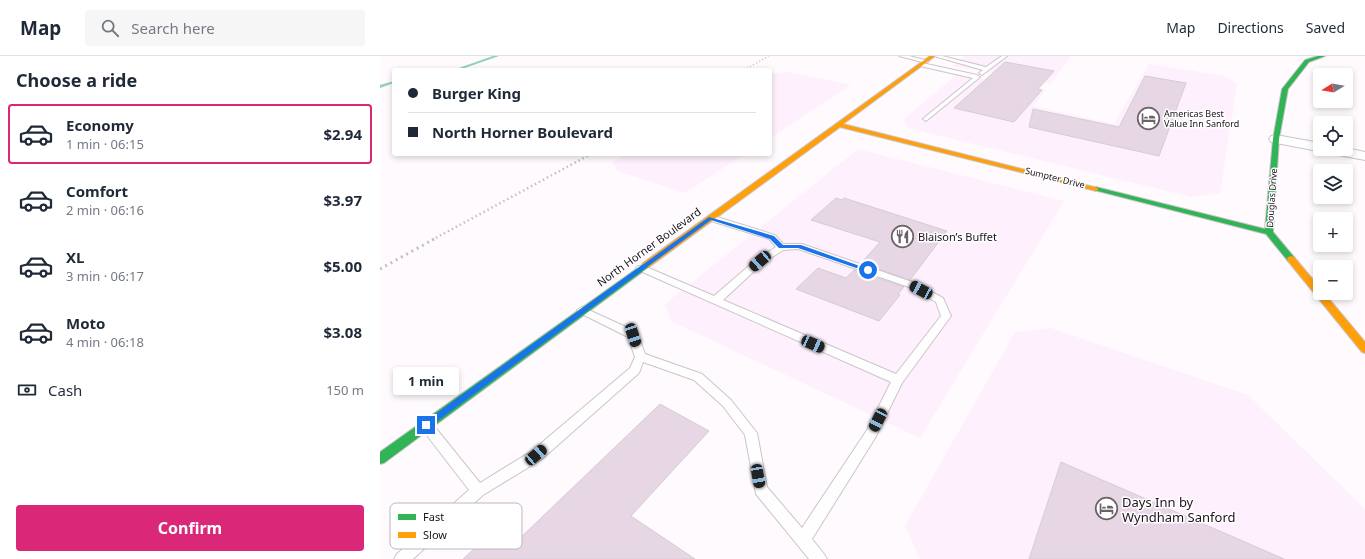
<!DOCTYPE html>
<html lang="en">
<head>
<meta charset="utf-8">
<style>
  body { margin:0; font-family:"Noto Sans",sans-serif; background:#f6f6f7; color:#1f2937; height:100vh; display:flex; flex-direction:column; font-size:15px; white-space:nowrap }
  * { box-sizing:border-box; margin:0 }
  p { font-size:13px; color:#747a83 }
  .icon { flex:none; width:22px; height:22px; fill:none; stroke:currentColor; stroke-width:2; stroke-linecap:round; stroke-linejoin:round }
  .map { position:relative; flex:1; overflow:hidden }
  .details { display:flex; flex-direction:column; background:#fff; width:380px }
  .details>* { flex:none }
  .guide { position:absolute; left:12px; top:12px; width:380px; height:88px; border-radius:4px; box-shadow:0 2px 6px #0003; display:grid; align-content:center; height:88px; padding:0 16px; background:#fff }
  .needle { width:26px; rotate:259deg }
  .buttons { position:absolute; left:933px; top:12px; display:grid; gap:8px }
  .buttons a { display:grid; place-items:center; width:40px; height:40px; border-radius:4px; background:#fff; box-shadow:0 2px 6px #0003; font-size:20px }
  .end { position:absolute; width:18px; height:18px; margin:-9px; border:5px solid #1a73e8; background:#fff; box-shadow:0 0 0 2px #fff }
  .from { border-radius:50% }
  .bubble { position:absolute; height:28px; border-radius:4px; background:#fff; box-shadow:0 2px 6px #0003; font-size:13px; font-weight:700; line-height:28px; text-align:center }
  .car { position:absolute; width:12px; height:24px; margin:-12px -6px; border-radius:5px; box-shadow:0 0 3px 1px #0007; background:linear-gradient(#222 24%,#8ab4d8 0 40%,#222 0 76%,#8ab4d8 0 86%,#222 0) }
  .guide b { display:flex; align-items:center; gap:14px; height:38px; font-size:15px }
  .guide b+b { border-top:1px solid #e0e1e3 }
  .guide i { width:10px; height:10px; background:#1f2937 }
  ul { padding:0; list-style:none }
  li { display:flex; align-items:center; gap:12px; height:60px; margin:0 8px 6px; padding:0 8px; border:2px solid transparent; border-radius:4px }
  li div { flex:1 }
  li b { display:block; font-size:15px }
  li em { font-style:normal; font-weight:700 }
  li.current { border-color:#db2777 }
  li>.icon { width:36px; height:36px; stroke-width:1.5 }
  h2 { padding:0 16px; font-size:18px; line-height:48px }
  .pay { display:flex; align-items:center; gap:10px; height:44px; padding:0 16px; font-size:15px }
  .pay p { margin-inline-start:auto }
  .cta { display:flex; gap:8px; margin-top:auto; padding:8px 16px }
  .cta a { flex:1; height:46px; border-radius:4px; background:#db2777; color:#fff; font-size:16px; font-weight:700; line-height:46px; text-align:center }
  header { display:flex; align-items:center; gap:24px; box-sizing:border-box; height:56px; padding:0 20px; background:#fff; border-bottom:1px solid #e0e1e3 }
  header strong { font-size:19px }
  nav { display:flex; gap:22px; margin-inline-start:auto; font-size:14px }
  .search { width:280px; height:36px; background:#f6f6f7; display:flex; align-items:center; gap:10px; box-sizing:border-box; padding:0 14px; border-radius:4px; color:#747a83; font-size:15px }
  main { display:flex; flex:1; min-height:0 }
  .map>svg:first-child { display:block }
  .built { fill:#fef0fc }
  .lines { fill:none; stroke-linecap:round; stroke-linejoin:round }
  .stream { fill:#92d4b1; fill-rule:evenodd }
  .building { fill:#e7d7e5; stroke:#d4cdd3 }
  .lane-casing { stroke:#cbc5ca; stroke-width:2 }
  .street-casing { stroke:#cbc5ca; stroke-width:2 }
  .fast-casing { stroke:#cbc5ca; stroke-width:2 }
  .slow-casing { stroke:#cbc5ca; stroke-width:2 }
  .lane { fill:#fffeff; fill-rule:evenodd }
  .street { fill:#fffeff; fill-rule:evenodd }
  .fast { fill:#30b455; fill-rule:evenodd }
  .slow { fill:#ff9f0a; fill-rule:evenodd }
  .rail-far2 { stroke:#c2c1c2; stroke-width:1.5; stroke-dasharray:1 2.5; stroke-linecap:butt }
  .rail-far1 { stroke:#c2c1c2; stroke-width:2.5; stroke-dasharray:1.5 3; stroke-linecap:butt }
  .rail { stroke:#c2c1c2; stroke-width:3; stroke-dasharray:2 4; stroke-linecap:butt }
  .route { fill:#1a73e8 }
  .labels { text-anchor:middle; stroke-width:3; stroke-linejoin:round; paint-order:stroke }
  .far-poi-label { font-size:9px; fill:#1c121b; stroke:#fff; text-anchor:start }
  .far-street-label { font-size:9px; fill:#1c121b; stroke:#fff }
  .poi-label { font-size:11px; fill:#1c121b; stroke:#fff; text-anchor:start }
  .street-label { font-size:11px; fill:#1c121b; stroke:#fff }
  .near-poi-label { font-size:13px; fill:#1c121b; stroke:#fff; text-anchor:start }
  .key { fill:#fff; stroke:#bbb8bb; stroke-width:1 }
  .key-label { font-size:11px; fill:#1c121b }
</style>
</head>
<body>
<header>
<strong>Map</strong>
<div class="search"><svg class="icon" aria-label="search" viewBox="0 0 24 24"><circle cx="10" cy="10" r="6"/><path d="M15 15l6 6"/></svg>Search here</div>
<nav><a>Map</a><a>Directions</a><a>Saved</a></nav>
</header>
<main>
<section class="details">
<h2>Choose a ride</h2>
<ul>
<li class="current"><svg class="icon" aria-label="car" viewBox="0 0 24 24"><path d="M5 17H2v-5l4-1 3-4h7l3 4 3 1v5h-3M9 17h6M6 11h13"/><circle cx="7" cy="17" r="2"/><circle cx="17" cy="17" r="2"/></svg><div><b>Economy</b><p>1 min · 06:15</p></div><em>$2.94</em></li>
<li><svg class="icon" aria-label="car" viewBox="0 0 24 24"><path d="M5 17H2v-5l4-1 3-4h7l3 4 3 1v5h-3M9 17h6M6 11h13"/><circle cx="7" cy="17" r="2"/><circle cx="17" cy="17" r="2"/></svg><div><b>Comfort</b><p>2 min · 06:16</p></div><em>$3.97</em></li>
<li><svg class="icon" aria-label="car" viewBox="0 0 24 24"><path d="M5 17H2v-5l4-1 3-4h7l3 4 3 1v5h-3M9 17h6M6 11h13"/><circle cx="7" cy="17" r="2"/><circle cx="17" cy="17" r="2"/></svg><div><b>XL</b><p>3 min · 06:17</p></div><em>$5.00</em></li>
<li><svg class="icon" aria-label="car" viewBox="0 0 24 24"><path d="M5 17H2v-5l4-1 3-4h7l3 4 3 1v5h-3M9 17h6M6 11h13"/><circle cx="7" cy="17" r="2"/><circle cx="17" cy="17" r="2"/></svg><div><b>Moto</b><p>4 min · 06:18</p></div><em>$3.08</em></li>
</ul>
<div class="pay"><svg class="icon" aria-label="cash" viewBox="0 0 24 24"><path d="M3 7h18v10H3z"/><circle cx="12" cy="12" r="2"/></svg>Cash<p>150 m</p></div>
<div class="cta"><a>Confirm</a></div>
</section>
<div class="map">
<svg width="985" height="503" viewBox="0 0 985 503">
  <rect width="100%" height="100%" fill="#fefafd"/>
  <!-- built -->
  <path class="built" d="M 585,0 L 691,0 L 670,28 L 572,10 Z
    M 769,8 L 845,20 L 857,28 L 840,137 L 811,141 L 528,72 L 524,63 L 576,19 L 581,19 L 666,34 L 653,50 L 734,68 Z
    M 408,16 L 471,29 L 390,82 L 390,18 Z
    M 478,93 L 684,145 L 540,382 L 291,265 L 285,248 Z
    M 246,98 L 365,98 L 305,137 L 238,115 L 232,106 Z
    M 671,272 L 868,339 L 985,453 L 985,503 L 540,503 L 525,470 L 635,276 Z"/>
  <g class="lines">
    <!-- stream -->
    <path class="stream" d="M 113,0 L 119,0 L 79,14 L 73,14 Z
      M 14,25 L 14,27 L 0,32 L 0,29 Z"/>
  </g>
  <!-- building -->
  <path class="building" d="M 625,6 L 674,15 L 658,33 L 662,34 L 634,66 L 574,52 Z
    M 765,20 L 806,27 L 779,100 L 649,71 L 653,53 L 739,71 Z
    M 456,142 L 462,144 L 464,142 L 567,175 L 530,224 L 481,207 L 500,186 L 431,164 Z
    M 438,212 L 466,222 L 474,214 L 524,231 L 518,238 L 520,239 L 499,265 L 416,233 Z
    M 280,348 L 329,375 L 251,460 L 315,503 L 83,503 L 118,471 L 137,485 Z
    M 681,406 L 904,503 L 649,503 Z"/>
  <g class="lines">
    <defs>
      <path id="lane" d="M 519,0 L 529,0 L 549,5 L 546,7 Z
        M 554,0 L 562,0 L 606,11 L 622,0 L 627,0 L 602,19 L 599,17 L 603,14 Z
        M 542,7 L 597,19 L 600,21 L 546,65 L 543,63 L 544,62 L 593,22 L 540,10 Z
        M 328,160 L 334,160 L 395,179 L 403,188 L 422,188 L 535,227 L 563,242 L 571,260 L 522,327 L 495,382 L 432,483 L 444,498 L 447,503 L 429,503 L 376,438 L 365,379 L 343,350 L 314,324 L 263,306 L 259,317 L 162,403 L 103,439 L 33,503 L 14,503 L 17,498 L 89,434 L 42,373 L 40,369 L 42,365 L 46,364 L 50,365 L 100,427 L 152,395 L 250,312 L 255,301 L 248,281 L 198,256 L 197,254 L 202,251 L 257,276 L 265,298 L 322,318 L 351,344 L 377,377 L 387,431 L 422,472 L 487,374 L 511,326 L 258,214 L 256,212 L 258,210 L 264,210 L 334,240 L 377,203 L 396,191 L 389,183 L 328,164 ZM 418,193 L 529,231 L 556,246 L 561,260 L 516,318 L 343,244 L 383,207 L 403,194 Z"/>
      <path id="street" d="M 896,79 L 940,87 L 940,93 L 966,92 L 985,96 L 985,104 L 891,86 L 889,83 L 891,80 Z"/>
      <path id="fast" d="M 938,0 L 945,0 L 929,6 L 908,33 L 899,83 L 893,176 L 914,201 L 915,203 L 914,205 L 908,205 L 886,178 L 714,134 L 713,133 L 716,131 L 885,173 L 893,83 L 902,33 L 925,4 Z
        M 266,206 L 270,209 L 269,211 L 4,407 L 0,408 L 0,396 Z"/>
      <path id="slow" d="M 550,0 L 555,0 L 463,68 L 718,132 L 718,134 L 716,135 L 460,71 L 269,211 L 263,211 L 262,209 L 263,207 Z
        M 911,200 L 914,201 L 940,232 L 940,237 L 944,237 L 985,286 L 985,297 L 982,296 L 908,205 L 907,203 L 908,201 Z"/>
    </defs>
    <!-- lane casing -->
    <use href="#lane" class="lane-casing"/>
    <!-- street casing -->
    <use href="#street" class="street-casing"/>
    <!-- fast casing -->
    <use href="#fast" class="fast-casing"/>
    <!-- slow casing -->
    <use href="#slow" class="slow-casing"/>
    <!-- lane -->
    <use href="#lane" class="lane"/>
    <!-- street -->
    <use href="#street" class="street"/>
    <!-- fast -->
    <use href="#fast" class="fast"/>
    <!-- slow -->
    <use href="#slow" class="slow"/>
    <!-- rail-far2 -->
    <path class="rail-far2" d="M 364,14 L 389,0"/>
    <!-- rail-far1 -->
    <path class="rail-far1" d="M 52,184 L 211,98"/>
    <!-- rail -->
    <path class="rail" d="M 0,213 L 54,183"/>
  </g>
  <!-- route -->
  <path class="route" d="M 329,161 L 394,180 L 403,189 L 421,189 L 491,214 L 485,215 L 418,192 L 399,192 L 390,183 L 331,164 L 48,372 L 43,372 L 43,367 Z"/>
  <!-- icons -->
  <defs>
    <symbol id="hotel-ring" viewBox="-11 -11 22 22"><circle r="9.5" fill="#fff" stroke="#6b636a" stroke-width="1.5"/><path d="M-6-4.5h1.5V1H6V5H4.5V3h-9V5H-6ZM-4 0a1.8 1.8 0 1 1 3.6 0ZM.5 0V-2.5h3Q6-2.5 6 0Z" fill="#6b636a"/></symbol>
    <symbol id="restaurant-ring" viewBox="-11 -11 22 22"><circle r="9.5" fill="#fff" stroke="#6b636a" stroke-width="1.5"/><path d="M-5-6h1v4h1v-4h1v4h1v-4h1v5L-1.5 .5V6h-2V.5L-5-1ZM5-6V6H3V1.5H1.5Q1.5-4 5-6Z" fill="#6b636a"/></symbol>
  </defs>
  <g fill-rule="evenodd">
    <use href="#hotel-ring" x="756" y="50" width="25" height="25"/>
    <use href="#restaurant-ring" x="510" y="168" width="25" height="25"/>
    <use href="#hotel-ring" x="714" y="440" width="25" height="25"/>
  </g>
  <g class="labels">
    <!-- far-poi labels -->
    <g class="far-poi-label">
      <text x="784" y="61">Americas Best<tspan x="784" dy="10">Value Inn Sanford</tspan></text>
    </g>
    <!-- far-street labels -->
    <g class="far-street-label">
      <text transform="translate(675 122) rotate(14)" y="3">Sumpter Drive</text>
      <text transform="translate(892 142) rotate(-86)" y="3">Douglas Drive</text>
    </g>
    <!-- poi labels -->
    <g class="poi-label">
      <text x="538" y="185">Blaison’s Buffet</text>
    </g>
    <!-- street labels -->
    <g class="street-label">
      <text transform="translate(269 191) rotate(-36)" y="4">North Horner Boulevard</text>
    </g>
    <!-- near-poi labels -->
    <g class="near-poi-label">
      <text x="742" y="451">Days Inn by<tspan x="742" dy="15">Wyndham Sanford</tspan></text>
    </g>
  </g>
  <!-- legend -->
  <rect x="10" y="447" width="132" height="46" rx="6" class="key"/>
  <rect x="18" y="458" width="18" height="6" fill="#30b455"/>
  <rect x="18" y="476" width="18" height="6" fill="#ff9f0a"/>
  <g class="key-label">
    <text x="43" y="465">Fast</text>
    <text x="43" y="483">Slow</text>
  </g>
</svg>
<div class="buttons">
<a><svg class="needle" viewBox="-14 -14 28 28"><path d="M0-13l5 13h-10z" fill="#e53935"/><path d="M0 13l5-13h-10z" fill="#747a83"/></svg></a>
<a><svg class="icon" aria-label="locate" viewBox="0 0 24 24"><circle cx="12" cy="12" r="6"/><path d="M12 2v4M12 18v4M2 12h4M18 12h4"/></svg></a>
<a><svg class="icon" aria-label="layers" viewBox="0 0 24 24"><path d="M12 4l9 5-9 5-9-5zM3 14l9 5 9-5"/></svg></a>
<a>+</a>
<a>−</a>
</div>
<i class="end from" style="left:488px;top:214px"></i>
<i class="end" style="left:46px;top:369px"></i>
<div class="bubble" style="left:13px;top:311px;width:66px">1 min</div>
<i class="car" style="left:380px;top:205px;rotate:229deg"></i>
<i class="car" style="left:541px;top:234px;rotate:298deg"></i>
<i class="car" style="left:253px;top:279px;rotate:162deg"></i>
<i class="car" style="left:433px;top:288px;rotate:114deg"></i>
<i class="car" style="left:498px;top:364px;rotate:207deg"></i>
<i class="car" style="left:156px;top:399px;rotate:49deg"></i>
<i class="car" style="left:378px;top:420px;rotate:170deg"></i>
<div class="guide">
<b><i class="from"></i>Burger King</b>
<b><i></i>North Horner Boulevard</b>
</div>
</div>
</main>
</body>
</html>
